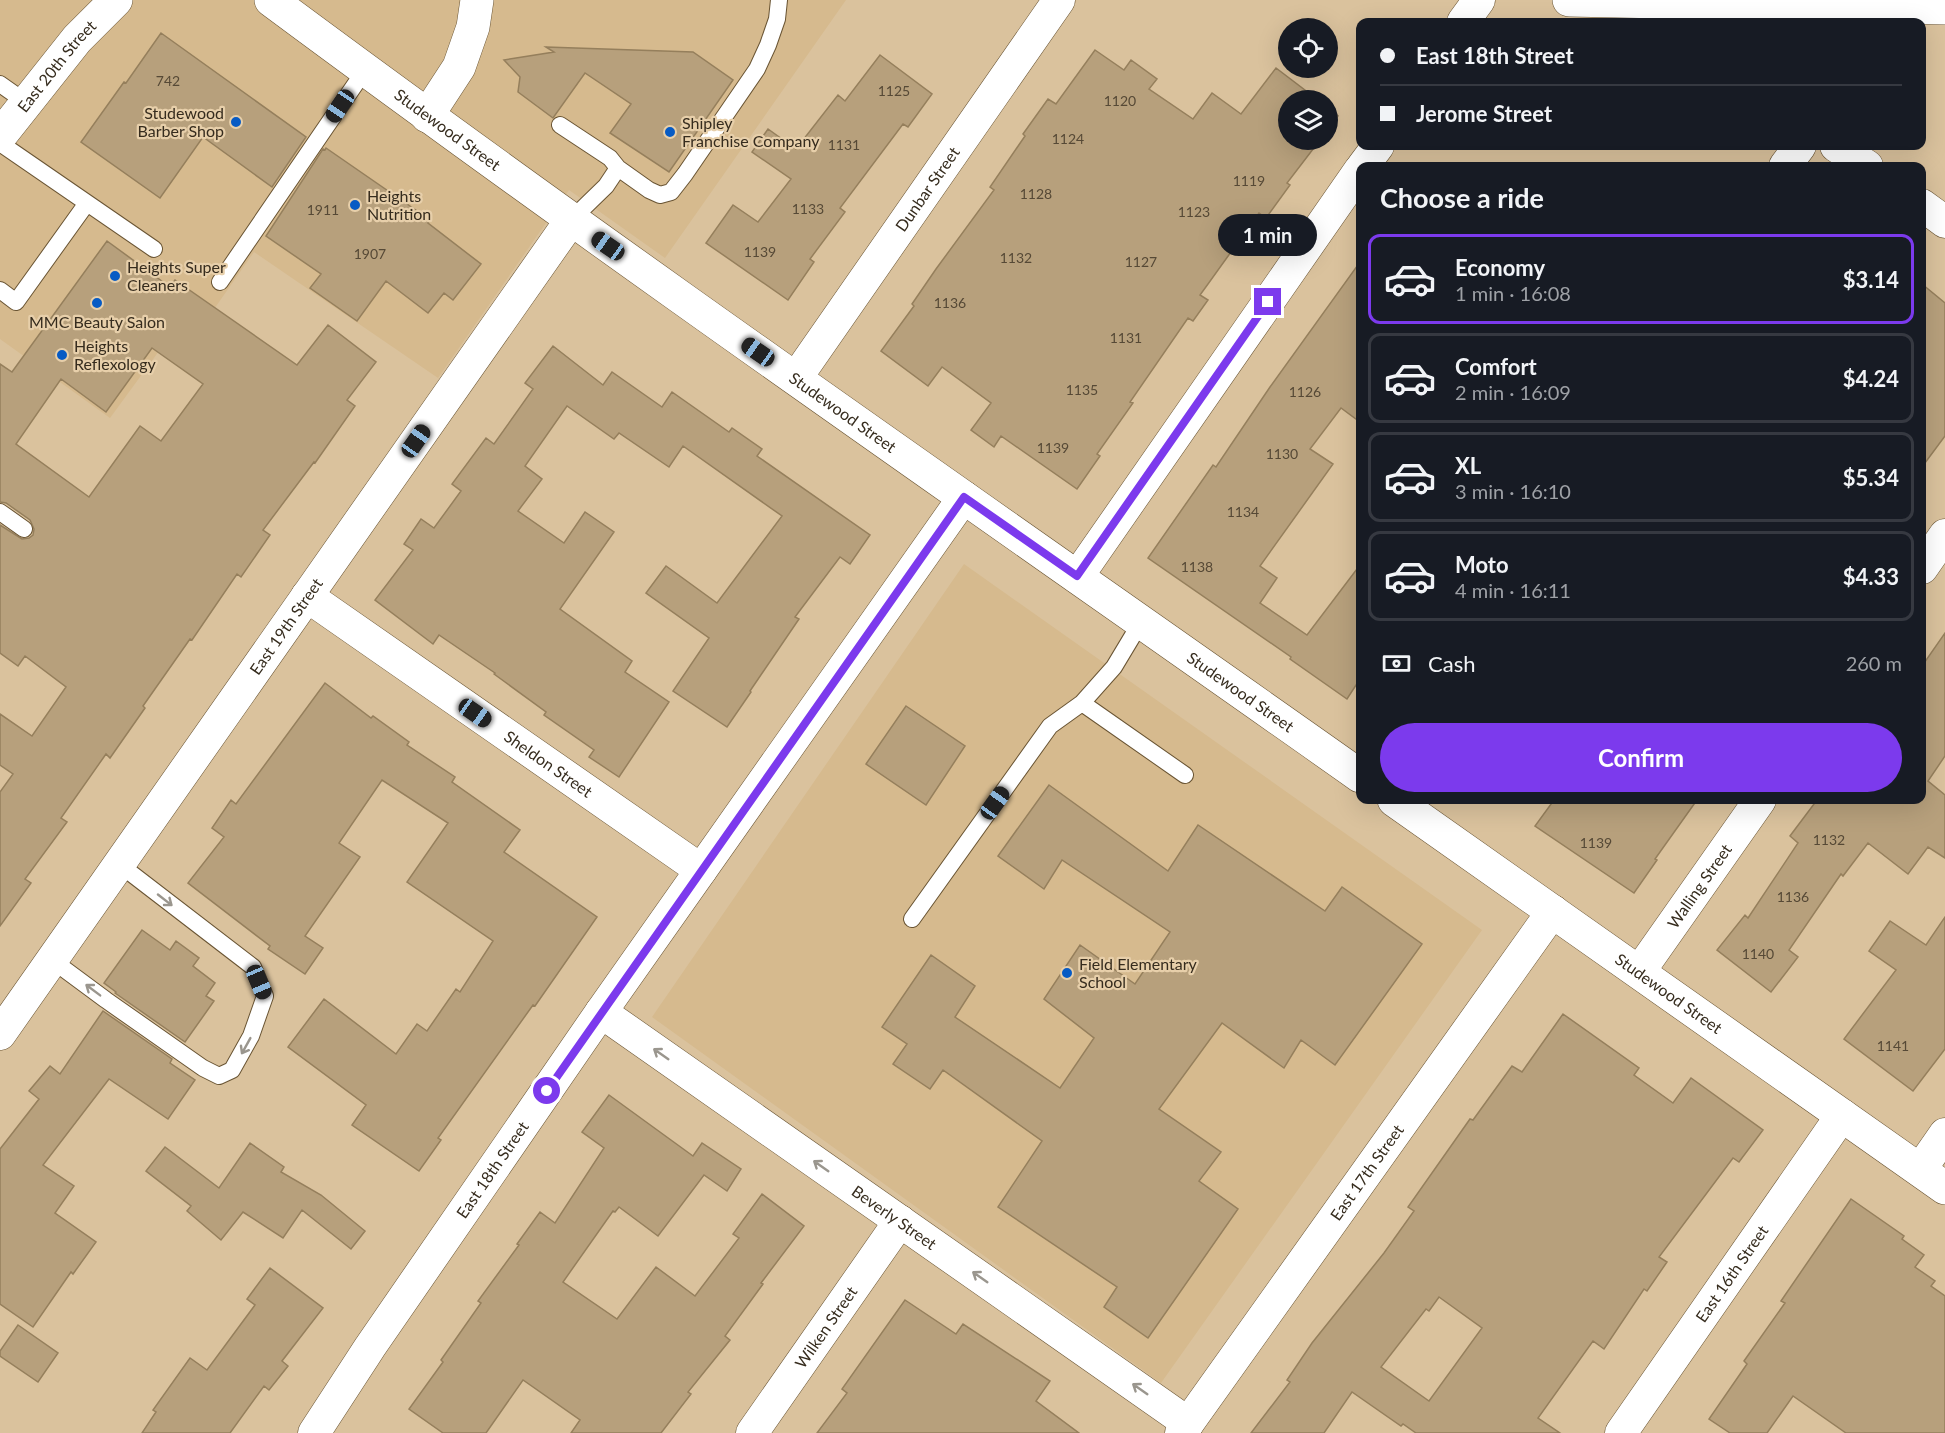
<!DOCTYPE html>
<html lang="en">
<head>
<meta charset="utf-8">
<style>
  body { margin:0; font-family:Lato,sans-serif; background:#20242c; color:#f1f3f6; height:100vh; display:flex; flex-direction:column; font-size:22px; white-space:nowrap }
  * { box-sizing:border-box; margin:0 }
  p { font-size:20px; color:#9ea1a6 }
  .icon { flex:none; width:33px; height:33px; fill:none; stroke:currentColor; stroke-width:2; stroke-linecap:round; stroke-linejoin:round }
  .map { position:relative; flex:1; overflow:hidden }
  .side { position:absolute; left:1356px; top:162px; width:570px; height:642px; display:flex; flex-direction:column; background:#171b24; border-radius:12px; box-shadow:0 6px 24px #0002 }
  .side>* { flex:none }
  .banner { position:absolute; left:1356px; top:18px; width:570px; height:132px; border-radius:12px; box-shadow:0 6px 24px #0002; display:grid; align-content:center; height:132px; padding:0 24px; background:#171b24 }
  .fabs { position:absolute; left:1278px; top:18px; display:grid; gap:12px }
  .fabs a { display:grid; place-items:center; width:60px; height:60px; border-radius:50%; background:#171b24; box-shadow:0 6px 24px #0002; font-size:30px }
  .end { position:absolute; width:27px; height:27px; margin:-14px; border:8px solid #7c3aed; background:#fff; box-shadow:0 0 0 3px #fff }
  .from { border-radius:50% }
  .bubble { position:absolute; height:42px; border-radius:21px; background:#171b24; box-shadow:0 6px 24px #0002; font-size:20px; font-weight:700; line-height:42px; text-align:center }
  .car { position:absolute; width:18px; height:36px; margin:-18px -9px; border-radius:8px; box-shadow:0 0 4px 2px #0007; background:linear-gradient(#222 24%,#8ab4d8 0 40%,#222 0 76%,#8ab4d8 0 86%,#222 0) }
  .banner b { display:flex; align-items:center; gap:21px; height:57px; font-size:22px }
  .banner b+b { border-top:2px solid #363941 }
  .banner i { width:15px; height:15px; background:#f1f3f6 }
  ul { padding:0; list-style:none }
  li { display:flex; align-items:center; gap:18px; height:90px; margin:0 12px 9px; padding:0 12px; border:3px solid #363941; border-radius:12px }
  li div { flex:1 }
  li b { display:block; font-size:22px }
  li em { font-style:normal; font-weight:700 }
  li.on { border-color:#7c3aed }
  li>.icon { width:54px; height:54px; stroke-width:1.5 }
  h2 { padding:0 24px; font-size:27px; line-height:72px }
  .pay { display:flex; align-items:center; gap:15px; height:66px; padding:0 24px; font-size:22px }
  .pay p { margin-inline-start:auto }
  .cta { display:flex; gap:12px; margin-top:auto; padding:12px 24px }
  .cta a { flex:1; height:69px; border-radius:36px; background:#7c3aed; color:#fff; font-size:24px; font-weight:700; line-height:69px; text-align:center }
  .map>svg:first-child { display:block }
  .built { fill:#d6ba8e }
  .building { fill:#b7a07c; stroke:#957f5c; stroke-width:1.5; fill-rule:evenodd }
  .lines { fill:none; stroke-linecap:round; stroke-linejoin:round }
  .lane-casing { stroke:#695433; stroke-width:18 }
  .street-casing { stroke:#695433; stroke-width:33 }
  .secondary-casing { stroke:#695433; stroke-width:34 }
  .lane { stroke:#fff; stroke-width:16 }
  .street { stroke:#fff; stroke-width:32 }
  .secondary { stroke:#fff; stroke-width:33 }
  .oneway { stroke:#9a968e }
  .route { stroke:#7c3aed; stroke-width:8 }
  .poi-dot { fill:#075bc4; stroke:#e7cfaa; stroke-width:2 }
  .labels { text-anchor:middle; stroke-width:4.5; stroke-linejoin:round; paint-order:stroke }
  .number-label { font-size:14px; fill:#564936 }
  .street-label { font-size:16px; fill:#362c1e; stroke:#e7cfaa }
  .poi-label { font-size:16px; fill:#362c1e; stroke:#e7cfaa; text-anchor:start }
</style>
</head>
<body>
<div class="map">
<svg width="1945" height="1433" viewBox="0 0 1945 1433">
  <rect width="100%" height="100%" fill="#dac29d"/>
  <!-- built -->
  <path class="built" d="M 0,0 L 846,0 L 665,258 L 569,190 L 438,378 L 254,252 L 177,362 L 159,351 L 110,418 L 0,339 Z
    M 964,564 L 1482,930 L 1161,1383 L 652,1017 Z"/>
  <!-- building -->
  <path class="building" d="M 161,33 L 306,137 L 272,187 L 203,137 L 160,198 L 81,142 L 124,82 L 126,83 Z
    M 546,47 L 693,52 L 733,80 L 669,172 L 610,133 L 631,104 L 585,73 L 553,118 L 518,92 L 520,77 L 504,60 L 554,52 Z
    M 1095,50 L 1124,70 L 1131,60 L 1157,79 L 1149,89 L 1193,119 L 1212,93 L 1241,114 L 1276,68 L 1318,100 L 1288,100 L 1288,140 L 1320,140 L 1287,183 L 1290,185 L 1266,218 L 1259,213 L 1208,284 L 1200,295 L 1208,300 L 1193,321 L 1188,318 L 1130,402 L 1133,403 L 1097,454 L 1100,456 L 1077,489 L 1001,436 L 994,447 L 971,430 L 991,403 L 942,367 L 928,386 L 881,351 L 914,306 L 912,304 L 936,269 L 994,190 L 990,187 L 1025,136 L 1023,134 L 1048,99 L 1056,104 Z
    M 880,55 L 932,94 L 908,127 L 903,124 L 840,208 L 845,212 L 810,259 L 814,262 L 788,300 L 706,243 L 733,205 L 758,222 L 791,179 L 752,152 L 768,129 L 796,149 L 838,95 L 845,101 Z
    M 1328,108 L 1338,116 L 1328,129 Z
    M 326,148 L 430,220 L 428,223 L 481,264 L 453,300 L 444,293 L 428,313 L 386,281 L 357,321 L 310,288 L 321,274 L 266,236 L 323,149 L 325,150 Z
    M 107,241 L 170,287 L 175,280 L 297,365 L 328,325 L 376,362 L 347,400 L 355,406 L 315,463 L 314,462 L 263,530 L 270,535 L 241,577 L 237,574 L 192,640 L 190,639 L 143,706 L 145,708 L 110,758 L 106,754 L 61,818 L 67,822 L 25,879 L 31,883 L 0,926 L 0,792 L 13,774 L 0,765 L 0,714 L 32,736 L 66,687 L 25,656 L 18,666 L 0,653 L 0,525 L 22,539 L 29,538 L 33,535 L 34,529 L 30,520 L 6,503 L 0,502 L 0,364 L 12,372 ZM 152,348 L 203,384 L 161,441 L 140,426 L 89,497 L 16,444 L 61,379 L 106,412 Z
    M 1360,262 L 1360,422 L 1341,408 L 1310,449 L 1333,464 L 1260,566 L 1277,578 L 1260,603 L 1307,635 L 1360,565 L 1360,679 L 1347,699 L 1290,659 L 1291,657 L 1148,558 L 1213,465 L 1216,467 L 1270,387 Z
    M 1922,284 L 1945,303 L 1945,436 L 1922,467 Z
    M 553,346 L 603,385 L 612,372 L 662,407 L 672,392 L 729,432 L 732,428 L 762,449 L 757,456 L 870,535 L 850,564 L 840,557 L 795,617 L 799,619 L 750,691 L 751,692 L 727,727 L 673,691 L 709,638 L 646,593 L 666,566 L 717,603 L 782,516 L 683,446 L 669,467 L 619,433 L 614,439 L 567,406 L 525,466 L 542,479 L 518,511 L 564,543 L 585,512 L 614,532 L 560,609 L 632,661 L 625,672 L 669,702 L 619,777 L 589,757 L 594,750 L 544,715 L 546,712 L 494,674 L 495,673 L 439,635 L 433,644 L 375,600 L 413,550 L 404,544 L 421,519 L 434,528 L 461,491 L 452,484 L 486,438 L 494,444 L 533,389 L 525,383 Z
    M 1945,633 L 1945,756 L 1928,781 L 1945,795 L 1945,858 L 1928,847 L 1908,874 L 1868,843 L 1843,876 L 1841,874 L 1789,950 L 1798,957 L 1771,992 L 1717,950 L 1745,915 L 1748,918 L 1798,843 L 1790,836 L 1817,800 L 1922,800 L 1922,666 Z
    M 325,683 L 371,718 L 373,716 L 409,742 L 407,745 L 455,777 L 452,782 L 520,830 L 504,852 L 597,917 L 535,1006 L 533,1005 L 438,1138 L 441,1140 L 419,1171 L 352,1125 L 366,1105 L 288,1047 L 324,999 L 396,1054 L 417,1024 L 427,1031 L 456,989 L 460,992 L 493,941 L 407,882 L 448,823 L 382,780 L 339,843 L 360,857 L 305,936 L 323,948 L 305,974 L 268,949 L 270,946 L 188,883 L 224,837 L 212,828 L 231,800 L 236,804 Z
    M 906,706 L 965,746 L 926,805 L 866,764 Z
    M 1049,785 L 1168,871 L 1198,825 L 1325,911 L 1342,887 L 1422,944 L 1335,1065 L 1301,1040 L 1284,1068 L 1222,1023 L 1159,1109 L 1221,1152 L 1199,1181 L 1238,1209 L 1148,1338 L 1104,1307 L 1117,1287 L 998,1207 L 1042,1141 L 943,1070 L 930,1089 L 893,1064 L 907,1044 L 882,1027 L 931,955 L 975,986 L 955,1017 L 1060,1088 L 1094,1038 L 1044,999 L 1080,945 L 1135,984 L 1170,932 L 1062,860 L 1044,889 L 998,856 Z
    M 1554,800 L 1697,800 L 1655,859 L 1657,860 L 1634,893 L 1535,826 Z
    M 1945,917 L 1945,1049 L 1913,1091 L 1844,1039 L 1896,970 L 1869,951 L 1890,921 L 1926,945 Z
    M 142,930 L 170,950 L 176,941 L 199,958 L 193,966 L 215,983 L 206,996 L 214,1001 L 185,1042 L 115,993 L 116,992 L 104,983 Z
    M 103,1011 L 172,1059 L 170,1063 L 195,1080 L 168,1119 L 109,1079 L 43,1165 L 74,1186 L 55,1213 L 96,1242 L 73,1274 L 71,1272 L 33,1327 L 0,1304 L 0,1149 L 39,1099 L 29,1091 L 50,1066 L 60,1074 Z
    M 1563,1014 L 1639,1068 L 1634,1075 L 1673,1103 L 1691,1078 L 1763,1130 L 1739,1162 L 1733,1158 L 1659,1257 L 1667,1262 L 1647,1291 L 1644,1289 L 1604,1349 L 1593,1341 L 1538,1418 L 1560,1433 L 1416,1433 L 1403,1424 L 1401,1426 L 1352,1392 L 1324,1433 L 1251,1433 L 1290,1382 L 1287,1380 L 1312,1343 L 1384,1253 L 1414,1211 L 1408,1207 L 1470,1119 L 1473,1120 L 1512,1066 L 1522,1072 ZM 1439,1297 L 1482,1328 L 1429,1401 L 1381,1367 L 1426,1309 L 1429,1311 Z
    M 609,1095 L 693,1156 L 702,1143 L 741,1169 L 727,1191 L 704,1175 L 658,1236 L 619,1207 L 615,1212 L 613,1211 L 563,1282 L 617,1319 L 656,1267 L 695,1296 L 739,1238 L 733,1234 L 762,1194 L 804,1226 L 761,1283 L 763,1284 L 725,1336 L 730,1340 L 688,1392 L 691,1394 L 661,1433 L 571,1433 L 580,1420 L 523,1380 L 486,1433 L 443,1433 L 409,1409 L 443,1362 L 441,1360 L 481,1303 L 478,1301 L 519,1245 L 517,1244 L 540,1212 L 555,1223 L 604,1148 L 582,1132 Z
    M 250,1143 L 284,1167 L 281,1172 L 321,1195 L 365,1231 L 351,1249 L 302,1210 L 283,1238 L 243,1212 L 221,1240 L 187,1211 L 191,1206 L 146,1171 L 165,1147 L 219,1188 Z
    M 1851,1199 L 1904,1236 L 1902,1239 L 1924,1255 L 1915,1267 L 1935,1281 L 1931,1286 L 1945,1296 L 1945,1433 L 1846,1433 L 1793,1396 L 1767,1433 L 1730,1433 L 1709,1419 L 1747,1364 L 1744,1361 L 1785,1303 L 1781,1301 Z
    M 270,1268 L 323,1308 L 282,1361 L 288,1366 L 269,1390 L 264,1386 L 230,1433 L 142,1433 L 156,1412 L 153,1410 L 190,1358 L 207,1370 L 255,1305 L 247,1299 Z
    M 905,1300 L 956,1334 L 963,1324 L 1050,1381 L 1036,1401 L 1079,1433 L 817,1433 L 847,1393 L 842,1389 Z
    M 18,1325 L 58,1353 L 38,1382 L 0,1356 L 0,1351 Z"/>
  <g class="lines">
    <defs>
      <path id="lane" d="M 0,84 L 27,103
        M 560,125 L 610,158 L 618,168
        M 0,143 L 154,249
        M 571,220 L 606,186 L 618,168 L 649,190 L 660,195 L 671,192 L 685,174 L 757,69 L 768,45 L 777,19 L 779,0
        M 220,282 L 365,70
        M 0,290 L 16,302 L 87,203
        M 0,512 L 24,529
        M 1082,703 L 1185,775
        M 912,919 L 1050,726 L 1082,703 L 1114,667 L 1141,622
        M 52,960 L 106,1000 L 203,1068 L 219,1076 L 232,1070 L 251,1036 L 265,996 L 253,967 L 119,864"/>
      <g id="street">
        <path d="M 1463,22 L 1479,0"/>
        <path d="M 1836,146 L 1867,166"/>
        <path d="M 1363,166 L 1378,146"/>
        <path d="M 1785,166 L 1800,146"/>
        <path d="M 1922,205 L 1945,222"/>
        <path id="s1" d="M 796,378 L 1059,0"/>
        <path d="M 1922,568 L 1945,535"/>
        <path d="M 1077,577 L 1360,170"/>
        <path id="s2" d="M 307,596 L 701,870"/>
        <path id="s3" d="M 1639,972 L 1760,800"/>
        <path id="s4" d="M 601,1012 L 1188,1423"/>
        <path id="s5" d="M 0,1034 L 571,220"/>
        <path d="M 1920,1170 L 1945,1134"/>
        <path id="s6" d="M 314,1433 L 370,1347 L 601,1012 L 964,497"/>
        <path id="s7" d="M 752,1433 L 900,1221"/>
        <path id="s8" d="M 1181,1433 L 1553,911"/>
        <path id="s9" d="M 1621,1433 L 1842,1115"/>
      </g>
      <g id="secondary">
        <path id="s10" d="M 271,0 C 629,266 996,519 1360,776"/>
        <path d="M 1569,0 L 1945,8"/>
        <path d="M 427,116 L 459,67 L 473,27 L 477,0"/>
        <path id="s11" d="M 0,136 L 77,39 L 116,0"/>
        <path id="s12" d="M 1394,800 L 1945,1188"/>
      </g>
    </defs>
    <!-- lane casing -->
    <use href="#lane" class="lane-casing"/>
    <!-- street casing -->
    <use href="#street" class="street-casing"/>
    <!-- secondary casing -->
    <use href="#secondary" class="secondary-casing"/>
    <!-- lane -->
    <use href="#lane" class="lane"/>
    <!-- street -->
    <use href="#street" class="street"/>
    <!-- secondary -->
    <use href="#secondary" class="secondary"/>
  </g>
  <!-- one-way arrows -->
  <defs><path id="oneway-shaft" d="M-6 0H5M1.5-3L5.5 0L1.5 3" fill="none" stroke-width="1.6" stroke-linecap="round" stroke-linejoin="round" transform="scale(1.5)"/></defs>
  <g class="oneway">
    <use href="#oneway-shaft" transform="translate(165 900) rotate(38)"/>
    <use href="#oneway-shaft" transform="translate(93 990) rotate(-143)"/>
    <use href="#oneway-shaft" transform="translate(246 1046) rotate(119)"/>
    <use href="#oneway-shaft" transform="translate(661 1054) rotate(-145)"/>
    <use href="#oneway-shaft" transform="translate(821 1166) rotate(-145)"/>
    <use href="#oneway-shaft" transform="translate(980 1277) rotate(-145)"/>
    <use href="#oneway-shaft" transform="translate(1140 1389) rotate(-145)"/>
  </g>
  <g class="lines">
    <!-- route -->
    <path class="route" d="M 547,1091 L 964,497 L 1077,576 L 1268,302"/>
  </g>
  <!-- markers -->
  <g class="poi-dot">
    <circle cx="236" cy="122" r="6"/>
    <circle cx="670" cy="132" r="6"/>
    <circle cx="355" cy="205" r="6"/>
    <circle cx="115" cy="276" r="6"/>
    <circle cx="97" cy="303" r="6"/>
    <circle cx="62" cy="355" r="6"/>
    <circle cx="1067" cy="973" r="6"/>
  </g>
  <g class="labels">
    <!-- number labels -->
    <g class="number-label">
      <text x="168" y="86">742</text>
      <text x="894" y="96">1125</text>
      <text x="1120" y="106">1120</text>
      <text x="1068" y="144">1124</text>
      <text x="844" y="150">1131</text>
      <text x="1249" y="186">1119</text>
      <text x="1036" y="199">1128</text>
      <text x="808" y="214">1133</text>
      <text x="323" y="215">1911</text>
      <text x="1194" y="217">1123</text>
      <text x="760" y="257">1139</text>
      <text x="370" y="259">1907</text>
      <text x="1016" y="263">1132</text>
      <text x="1141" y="267">1127</text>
      <text x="950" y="308">1136</text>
      <text x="1126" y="343">1131</text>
      <text x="1082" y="395">1135</text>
      <text x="1305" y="397">1126</text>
      <text x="1053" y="453">1139</text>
      <text x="1282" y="459">1130</text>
      <text x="1243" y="517">1134</text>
      <text x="1197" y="572">1138</text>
      <text x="1829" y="845">1132</text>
      <text x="1596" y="848">1139</text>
      <text x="1793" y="902">1136</text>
      <text x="1758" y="959">1140</text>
      <text x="1893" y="1051">1141</text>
    </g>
    <!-- street labels -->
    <g class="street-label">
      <text dy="6" stroke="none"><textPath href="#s11" startOffset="90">East 20th Street</textPath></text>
      <text dy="6" stroke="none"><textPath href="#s10" startOffset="219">Studewood Street</textPath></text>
      <text dy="6" stroke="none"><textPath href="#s1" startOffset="230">Dunbar Street</textPath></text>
      <text dy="6" stroke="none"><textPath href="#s10" startOffset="705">Studewood Street</textPath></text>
      <text dy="6" stroke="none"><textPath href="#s5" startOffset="498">East 19th Street</textPath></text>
      <text dy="6" stroke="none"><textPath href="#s10" startOffset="1191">Studewood Street</textPath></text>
      <text dy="6" stroke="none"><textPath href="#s2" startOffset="294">Sheldon Street</textPath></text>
      <text dy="6" stroke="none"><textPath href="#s3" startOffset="105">Walling Street</textPath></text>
      <text dy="6" stroke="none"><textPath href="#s12" startOffset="336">Studewood Street</textPath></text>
      <text dy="6" stroke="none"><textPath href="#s6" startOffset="318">East 18th Street</textPath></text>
      <text dy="6" stroke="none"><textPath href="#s8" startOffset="320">East 17th Street</textPath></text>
      <text dy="6" stroke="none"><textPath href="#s4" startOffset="358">Beverly Street</textPath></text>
      <text dy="6" stroke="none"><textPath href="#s9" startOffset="194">East 16th Street</textPath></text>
      <text dy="6" stroke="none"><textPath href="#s7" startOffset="129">Wilken Street</textPath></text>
    </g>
    <!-- poi labels -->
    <g class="poi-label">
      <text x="224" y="119" text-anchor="end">Studewood<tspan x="224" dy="18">Barber Shop</tspan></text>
      <text x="682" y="129">Shipley<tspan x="682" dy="18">Franchise Company</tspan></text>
      <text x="367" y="202">Heights<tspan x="367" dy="18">Nutrition</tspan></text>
      <text x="127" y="273">Heights Super<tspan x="127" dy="18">Cleaners</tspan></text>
      <text x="97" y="328" text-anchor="middle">MMC Beauty Salon</text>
      <text x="74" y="352">Heights<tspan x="74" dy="18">Reflexology</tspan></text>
      <text x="1079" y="970">Field Elementary<tspan x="1079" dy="18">School</tspan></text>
    </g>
  </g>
</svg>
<div class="fabs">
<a><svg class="icon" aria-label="locate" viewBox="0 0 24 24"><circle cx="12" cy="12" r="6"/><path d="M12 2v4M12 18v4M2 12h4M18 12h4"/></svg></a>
<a><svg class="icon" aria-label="layers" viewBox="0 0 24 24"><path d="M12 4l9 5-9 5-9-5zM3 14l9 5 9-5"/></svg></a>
</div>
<i class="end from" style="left:547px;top:1091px"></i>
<i class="end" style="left:1268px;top:302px"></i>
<div class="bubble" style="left:1218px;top:214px;width:99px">1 min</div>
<i class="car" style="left:340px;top:106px;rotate:214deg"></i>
<i class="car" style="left:608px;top:246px;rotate:305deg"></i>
<i class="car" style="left:758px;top:352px;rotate:305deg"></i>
<i class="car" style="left:416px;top:441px;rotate:35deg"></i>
<i class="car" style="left:475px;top:713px;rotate:125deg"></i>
<i class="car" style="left:995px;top:803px;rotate:35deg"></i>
<i class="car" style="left:259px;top:982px;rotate:157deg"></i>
<div class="banner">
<b><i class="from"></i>East 18th Street</b>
<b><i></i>Jerome Street</b>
</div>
<section class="side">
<h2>Choose a ride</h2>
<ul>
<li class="on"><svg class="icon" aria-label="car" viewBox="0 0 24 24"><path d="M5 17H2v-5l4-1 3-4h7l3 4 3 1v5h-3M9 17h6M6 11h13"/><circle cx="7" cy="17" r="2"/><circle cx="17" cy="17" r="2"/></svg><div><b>Economy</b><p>1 min · 16:08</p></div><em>$3.14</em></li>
<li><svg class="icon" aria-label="car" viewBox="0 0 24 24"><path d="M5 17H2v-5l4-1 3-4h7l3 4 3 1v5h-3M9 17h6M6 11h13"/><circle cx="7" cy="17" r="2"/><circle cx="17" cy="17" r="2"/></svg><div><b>Comfort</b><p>2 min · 16:09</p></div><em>$4.24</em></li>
<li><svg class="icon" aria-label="car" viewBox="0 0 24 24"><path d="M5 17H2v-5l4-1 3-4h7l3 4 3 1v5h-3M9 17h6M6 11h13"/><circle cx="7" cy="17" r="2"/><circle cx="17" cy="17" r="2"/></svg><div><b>XL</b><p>3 min · 16:10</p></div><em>$5.34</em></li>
<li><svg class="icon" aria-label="car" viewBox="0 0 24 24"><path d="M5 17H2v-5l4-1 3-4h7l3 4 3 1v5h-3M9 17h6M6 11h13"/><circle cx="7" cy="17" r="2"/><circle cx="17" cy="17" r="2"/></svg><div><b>Moto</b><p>4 min · 16:11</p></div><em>$4.33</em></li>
</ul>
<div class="pay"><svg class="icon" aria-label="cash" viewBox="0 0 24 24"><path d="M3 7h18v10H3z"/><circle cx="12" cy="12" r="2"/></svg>Cash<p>260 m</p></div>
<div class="cta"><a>Confirm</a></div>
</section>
</div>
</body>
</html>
